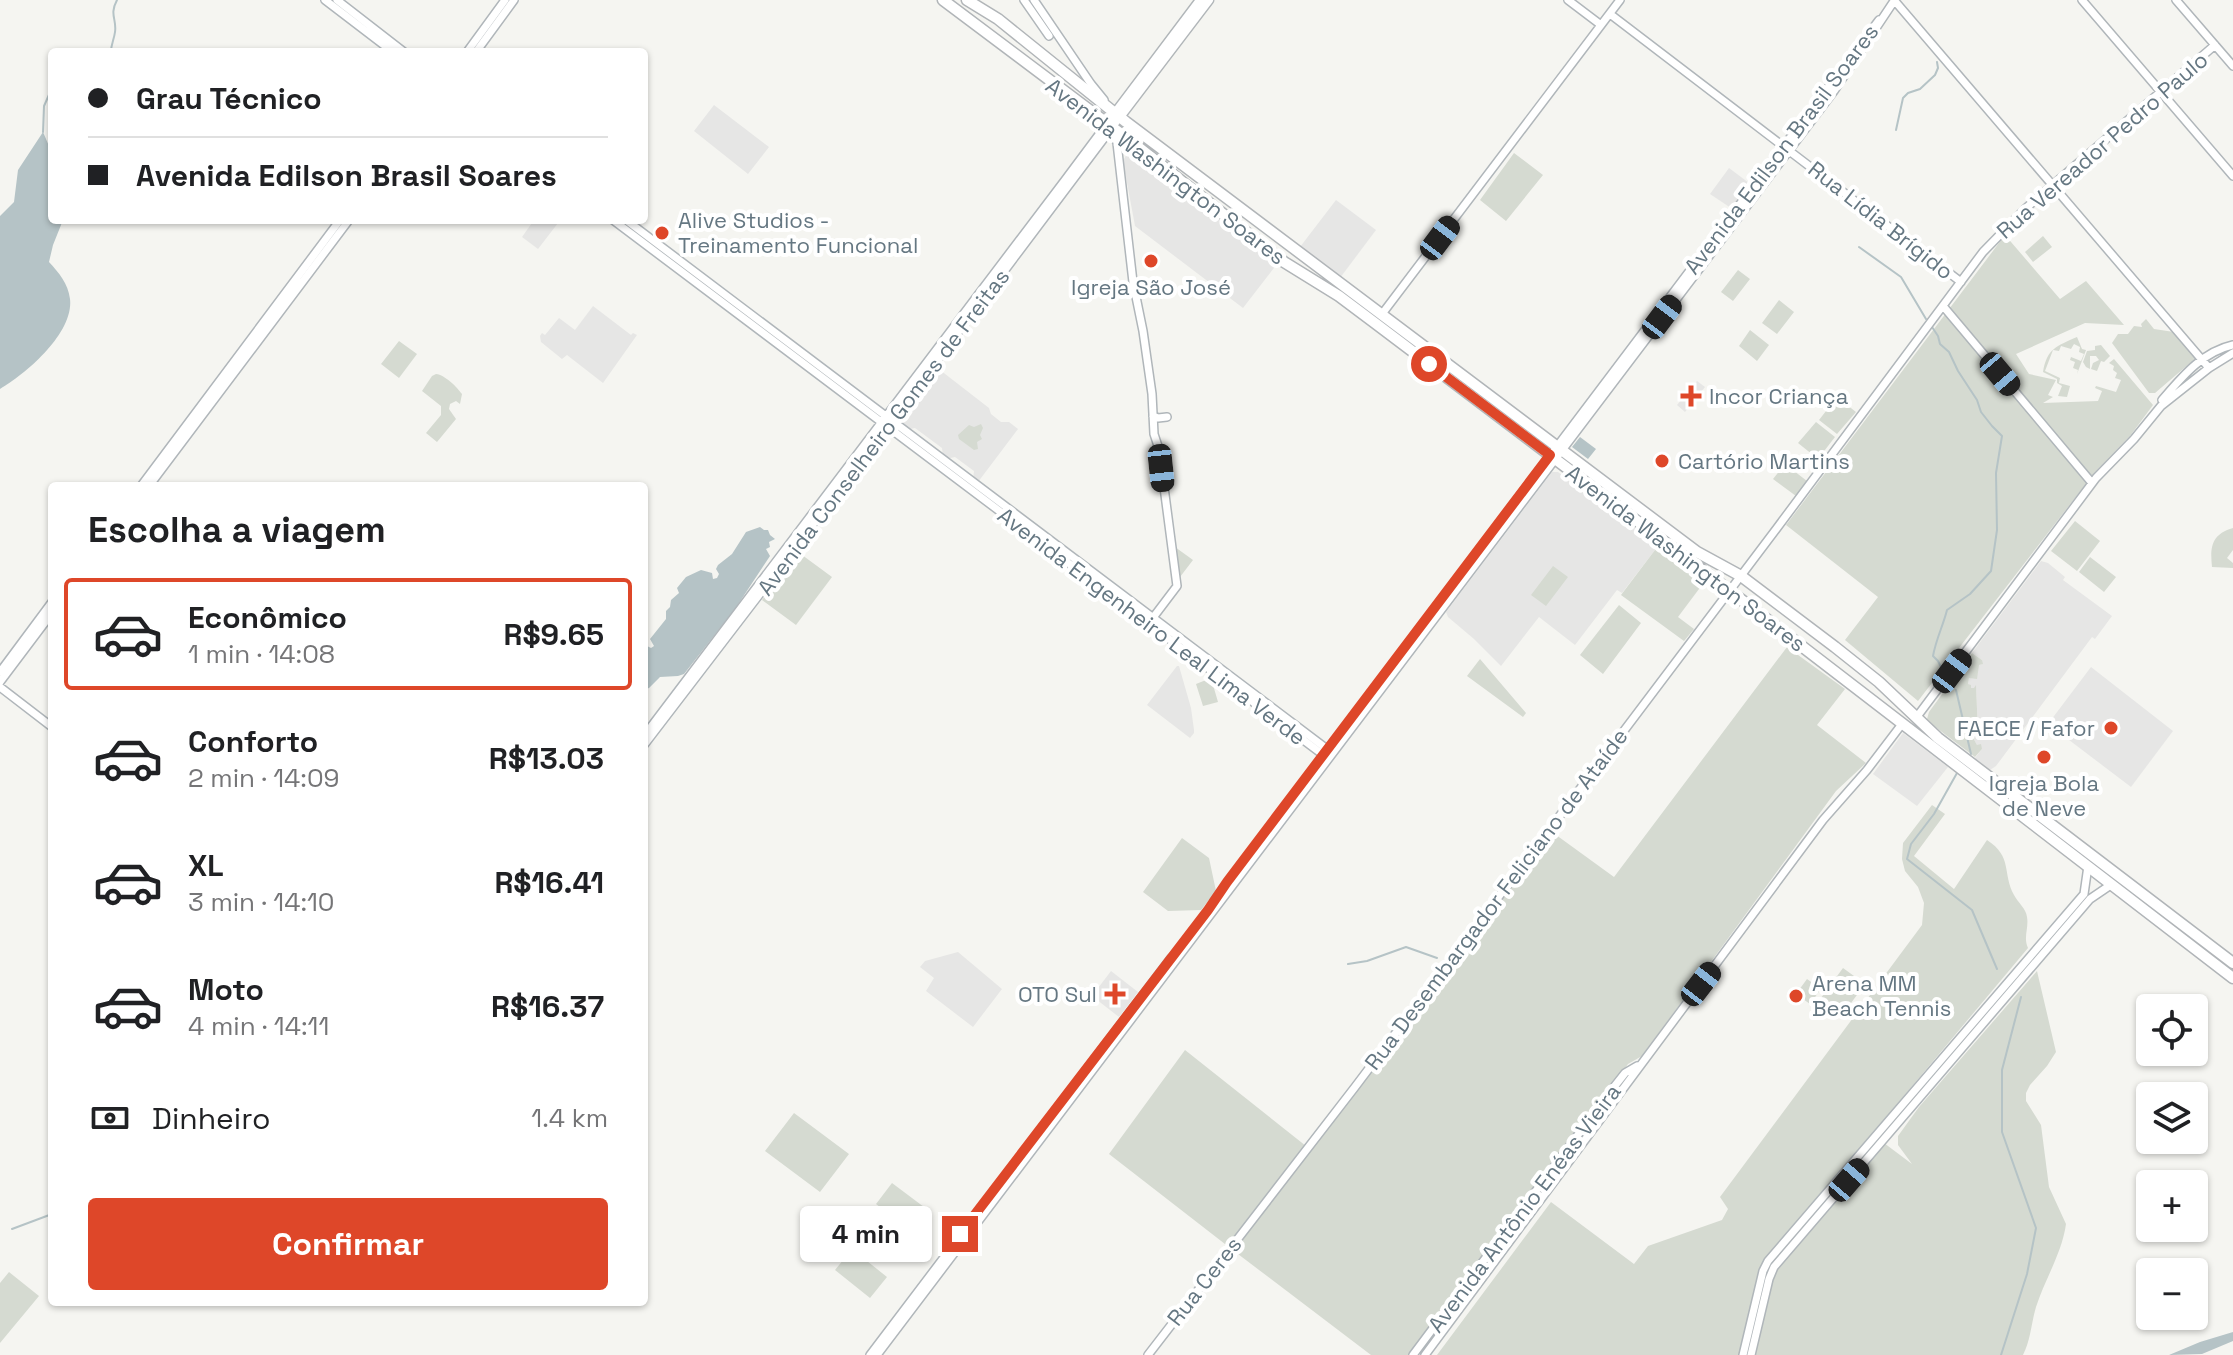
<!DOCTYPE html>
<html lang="pt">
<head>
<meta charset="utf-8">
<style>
  body { margin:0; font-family:"Space Grotesk",sans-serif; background:#f6f6f6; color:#202124; height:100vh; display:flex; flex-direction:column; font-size:30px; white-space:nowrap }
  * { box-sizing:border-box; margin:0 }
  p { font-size:26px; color:#757577 }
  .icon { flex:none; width:44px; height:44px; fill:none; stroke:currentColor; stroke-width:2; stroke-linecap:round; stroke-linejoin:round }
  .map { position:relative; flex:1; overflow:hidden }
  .sheet { position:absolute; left:48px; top:482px; width:600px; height:824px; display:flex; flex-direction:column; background:#fff; border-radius:8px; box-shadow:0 2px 6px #0004 }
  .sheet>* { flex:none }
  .top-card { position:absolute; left:48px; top:48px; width:600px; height:176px; border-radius:8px; box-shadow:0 2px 6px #0004; display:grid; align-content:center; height:176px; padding:0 40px; background:#fff }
  .tools { position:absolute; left:2136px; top:994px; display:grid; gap:16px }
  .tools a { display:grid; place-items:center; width:72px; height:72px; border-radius:8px; background:#fff; box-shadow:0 2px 6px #0004; font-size:40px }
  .end { position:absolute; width:36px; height:36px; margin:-18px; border:10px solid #de4729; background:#fff; box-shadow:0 0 0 4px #fff }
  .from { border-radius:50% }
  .bubble { position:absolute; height:56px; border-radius:8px; background:#fff; box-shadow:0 2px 6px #0004; font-size:26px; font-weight:700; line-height:56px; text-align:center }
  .car { position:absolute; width:24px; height:48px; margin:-24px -12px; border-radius:10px; box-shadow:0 0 6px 2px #0007; background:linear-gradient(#222 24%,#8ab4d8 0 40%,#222 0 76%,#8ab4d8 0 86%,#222 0) }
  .top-card b { display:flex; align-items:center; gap:28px; height:76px; font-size:30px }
  .top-card b+b { border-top:2px solid #e0e0e0 }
  .top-card i { width:20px; height:20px; background:#202124 }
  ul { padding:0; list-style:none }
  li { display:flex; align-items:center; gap:24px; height:112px; margin:0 16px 12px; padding:0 24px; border:4px solid transparent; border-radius:8px }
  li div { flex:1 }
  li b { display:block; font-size:30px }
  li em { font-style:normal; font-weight:700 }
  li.active { border-color:#de4729 }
  li>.icon { width:72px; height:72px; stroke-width:1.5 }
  h2 { padding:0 40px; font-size:36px; line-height:96px }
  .pay { display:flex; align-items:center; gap:20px; height:88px; padding:0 40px; font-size:30px }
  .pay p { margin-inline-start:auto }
  .button { display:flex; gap:16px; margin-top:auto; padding:16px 40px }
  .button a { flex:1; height:92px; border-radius:8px; background:#de4729; color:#fff; font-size:32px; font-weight:700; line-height:92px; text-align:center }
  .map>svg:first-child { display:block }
  .built { fill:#e6e6e5 }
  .green { fill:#d5dad1 }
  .water { fill:#b5c3c6 }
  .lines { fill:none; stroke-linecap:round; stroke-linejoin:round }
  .stream { stroke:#b5c3c6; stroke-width:2 }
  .secondary-casing { stroke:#b0b6ba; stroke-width:10 }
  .primary-casing { stroke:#b1b6b9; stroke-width:11 }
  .highway-casing { stroke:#b1b5b8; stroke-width:13 }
  .secondary { stroke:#fff; stroke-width:7 }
  .primary { stroke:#fff; stroke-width:8 }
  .highway { stroke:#fff; stroke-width:10 }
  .route { stroke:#de4729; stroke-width:10 }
  .poi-dot { fill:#de4729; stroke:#fff; stroke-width:3 }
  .labels { text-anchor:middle; stroke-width:8; stroke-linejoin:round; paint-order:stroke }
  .street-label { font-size:22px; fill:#657782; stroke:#fff }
  .poi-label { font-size:22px; fill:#657782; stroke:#fff; text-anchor:start }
</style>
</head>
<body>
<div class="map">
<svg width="2233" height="1355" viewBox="0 0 2233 1355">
  <rect width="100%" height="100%" fill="#f5f5f1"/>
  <!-- built -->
  <path class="built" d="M 714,105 L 769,147 L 748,174 L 694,131 Z
    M 1129,150 L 1277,264 L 1243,308 L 1135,226 L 1123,161 Z
    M 1729,168 L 1749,183 L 1731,208 L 1710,194 Z
    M 1336,200 L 1376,230 L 1340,278 L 1300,247 Z
    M 534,220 L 555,220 L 558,223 L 538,249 L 522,237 Z
    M 593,306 L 631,335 L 633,333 L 637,335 L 603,383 L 567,355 L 562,359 L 541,342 L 540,336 L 542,333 L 545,335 L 559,318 L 575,330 Z
    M 935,370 L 940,370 L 989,408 L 991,414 L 1001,422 L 1009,422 L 1018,429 L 978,482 L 973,479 L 974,471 L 955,457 L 946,459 L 943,456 L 942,448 L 915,428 L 910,429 L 899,421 L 899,415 Z
    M 1697,381 L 1705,387 L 1685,412 L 1677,405 Z
    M 1552,472 L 1558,472 L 1615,518 L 1619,514 L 1658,546 L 1622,593 L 1617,590 L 1575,645 L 1539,617 L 1501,666 L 1474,639 L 1448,617 L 1446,612 Z
    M 2041,561 L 2048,563 L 2065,577 L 2063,580 L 2112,616 L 2095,639 L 2092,637 L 1996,766 L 1990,770 L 1975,758 L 1982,749 L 1977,745 L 1971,734 L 1978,733 L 1976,686 L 1974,689 L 1971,688 L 1968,684 L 1969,678 L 1979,665 L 1982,664 L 1982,660 L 1972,653 Z
    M 1177,666 L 1179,666 L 1191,708 L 1194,730 L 1194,733 L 1190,738 L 1147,705 Z
    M 2091,667 L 2173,731 L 2131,787 L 2048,724 Z
    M 1903,733 L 1948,767 L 1917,806 L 1873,774 Z
    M 958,952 L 1002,989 L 973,1027 L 926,991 L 934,978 L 920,967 L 925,961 Z
    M 1111,971 L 1138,992 L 1119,1017 L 1092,996 Z"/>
  <!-- green -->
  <path class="green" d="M 1514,153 L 1543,175 L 1506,221 L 1480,200 Z
    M 2005,235 L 2060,299 L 2086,281 L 2124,325 L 2085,323 L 2016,354 L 2029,374 L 2056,380 L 2048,395 L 2053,397 L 2043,403 L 2098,401 L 2102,391 L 2095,388 L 2096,386 L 2116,392 L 2121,380 L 2115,378 L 2117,373 L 2113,370 L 2114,366 L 2109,363 L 2114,359 L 2153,405 L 2130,436 L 2095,472 L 1918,701 L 1845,640 L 1878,597 L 1786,525 Z
    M 2043,236 L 2052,247 L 2033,262 L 2025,252 Z
    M 1738,270 L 1750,279 L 1733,301 L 1721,292 Z
    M 1779,300 L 1794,312 L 1777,334 L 1762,323 Z
    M 2146,319 L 2154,329 L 2174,332 L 2197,357 L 2155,393 L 2149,393 L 2112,343 L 2118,334 L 2128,334 L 2134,326 L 2142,327 L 2141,324 Z
    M 1750,330 L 1769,345 L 1757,361 L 1739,346 Z
    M 2077,337 L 2082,349 L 2086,350 L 2077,374 L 2078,370 L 2073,368 L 2075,362 L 2070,360 L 2071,357 L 2081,361 L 2084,354 L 2079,352 L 2080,347 L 2074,344 L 2071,349 L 2061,346 L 2059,351 L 2053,350 L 2045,371 L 2060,378 L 2059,383 L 2070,386 L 2067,397 L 2058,396 L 2062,386 L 2057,383 L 2057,379 L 2043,372 C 2047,348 2057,346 2077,337 Z
    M 399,341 L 417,354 L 399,378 L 381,364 Z
    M 2101,345 L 2110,356 L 2104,362 L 2101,361 L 2097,371 L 2091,369 L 2093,363 L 2099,360 L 2096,356 L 2090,356 L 2090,369 L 2086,367 L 2083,362 L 2087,351 L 2095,350 L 2095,346 Z
    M 436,374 C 445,375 457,387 462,394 L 460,404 L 456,401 L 450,404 L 449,409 L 456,419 L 437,442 L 426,433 L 441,415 L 441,406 L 422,391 L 432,376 Z
    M 1837,397 L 1856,412 L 1837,434 L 1819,420 Z
    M 1816,422 L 1835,437 L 1818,459 L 1798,443 Z
    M 981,424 L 983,428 L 980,435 L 982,439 L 977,442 L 978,449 L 974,450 L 959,439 L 958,435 L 969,425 L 974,427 Z
    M 1785,464 L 1807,481 L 1796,496 L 1773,479 Z
    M 2075,521 L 2100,541 L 2077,571 L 2051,551 Z
    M 2233,528 L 2233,550 L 2227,558 L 2233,563 L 2233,568 L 2212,567 C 2210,548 2211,534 2233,528 Z
    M 1658,546 L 1673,562 L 1692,571 L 1705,581 L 1678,617 L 1694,629 L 1684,641 L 1621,595 Z
    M 1175,547 L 1193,560 L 1180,577 L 1179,577 Z
    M 798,552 L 832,577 L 796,625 L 762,600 Z
    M 2090,557 L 2116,577 L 2104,592 L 2079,572 Z
    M 1553,566 L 1568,577 L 1546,606 L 1531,595 Z
    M 1619,605 L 1641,623 L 1603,674 L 1580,655 Z
    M 1787,647 L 1845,689 L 1817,725 L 1866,763 L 1836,791 L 1642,1056 L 1628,1064 L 1411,1355 L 1371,1355 L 1234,1251 L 1109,1154 L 1185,1050 L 1311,1150 L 1552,832 L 1614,877 Z
    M 1972,653 L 1982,660 L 1983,664 L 1979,665 L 1977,679 L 1969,678 L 1968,684 L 1971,685 L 1971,688 L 1974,688 L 1976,685 L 1978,733 L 1971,734 L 1977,745 L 1981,744 L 1982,749 L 1975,757 L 1930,723 L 1927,719 L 1929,712 Z
    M 1480,659 L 1526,713 L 1523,717 L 1467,676 Z
    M 1211,678 L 1218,702 L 1203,706 L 1196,684 Z
    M 1932,805 L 1945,814 L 1914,856 L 1954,889 L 1987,840 C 2013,857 2002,873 2014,895 C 2018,903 2026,908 2027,917 C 2029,928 2023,937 2028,948 L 1872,1134 L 1912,1164 L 1898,1145 L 1898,1136 L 1919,1107 L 2037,971 L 2056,1052 L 2047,1066 L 2030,1085 L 2026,1093 L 2026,1101 L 2041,1125 L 2049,1187 L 2066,1224 C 2062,1253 2045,1279 2036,1307 C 2031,1324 2031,1339 2023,1355 L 1437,1355 L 1551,1202 L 1634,1264 L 1648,1246 L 1722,1220 L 1728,1209 L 1720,1197 L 1922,925 L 1924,903 L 1918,887 L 1905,871 L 1902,859 L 1903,843 Z
    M 1182,838 L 1209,858 L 1216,891 L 1201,910 L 1168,911 L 1143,892 Z
    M 1843,968 L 1865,984 L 1840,1018 L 1818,1002 Z
    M 1807,979 L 1821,989 L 1810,1004 L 1796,994 Z
    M 794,1113 L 849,1154 L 820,1192 L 765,1151 Z
    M 892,1183 L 924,1207 L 907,1228 L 876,1204 Z
    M 852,1249 L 887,1277 L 870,1298 L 835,1270 Z
    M 9,1272 L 39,1296 L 0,1343 L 0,1283 Z"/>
  <!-- water -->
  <path class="water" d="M 43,132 L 52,153 L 52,220 L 63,220 L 53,245 L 49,262 C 59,273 68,283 70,299 C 74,333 26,374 0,389 L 0,216 L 14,202 L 18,170 Z
    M 1580,437 L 1596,449 L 1588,459 L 1572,447 Z
    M 760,527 L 764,530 L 768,530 L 770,535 L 775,539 L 769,542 L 770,547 L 766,549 L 770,556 L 735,609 L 684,674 L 678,676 L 660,677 L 649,688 L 644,690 L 644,652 L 647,646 L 651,648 L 654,646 L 650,639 L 666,619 L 666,611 L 670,607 L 671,600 L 679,593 L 677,588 L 686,577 L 701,570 L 712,573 L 713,579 L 717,578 L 719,574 L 716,569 L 718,565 L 732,554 L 746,532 Z
    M 2233,1332 L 2233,1341 L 2202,1354 L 2169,1355 L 2200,1342 Z"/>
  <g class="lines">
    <!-- stream -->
    <path class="stream" d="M 111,52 C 111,44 114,40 115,32 C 117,19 109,15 117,0
      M 1896,130 L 1903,98 L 1908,93 L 1920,89 L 1935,75 L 1938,68 L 1937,62
      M 43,132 L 44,106 L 52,88
      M 1859,247 L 1901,277 L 1926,319
      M 1932,327 L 1938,336 L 1940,344 L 1949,352 L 1958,371 L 1977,400 L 1981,412 L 1992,426 L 2002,436 L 1996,473 L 1997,530 L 1991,571 L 1970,594 L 1947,610 C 1943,626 1936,639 1933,656 L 1938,661 L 1944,673
      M 1956,690 L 1971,754
      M 1957,773 L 1934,814 L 1911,844 L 1907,859 L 1972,910 L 1997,969
      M 1348,964 L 1367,961 L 1406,947 L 1437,958
      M 12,1229 L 52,1214
      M 2001,1355 L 2027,1274 L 2036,1228 L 2002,1132 L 2002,1070 L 2021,997"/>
    <defs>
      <path id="secondary" d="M 325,0 L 393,52
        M 337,0 L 404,52
        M 1024,0 L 1049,36
        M 1034,0 L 1091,84 L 1104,100
        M 1568,0 L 1601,25
        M 1894,0 L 2209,368
        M 2082,0 L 2233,176
        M 2176,0 L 2233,66
        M 1610,14 L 1961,282
        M 467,52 L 505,0
        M 476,52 L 514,0
        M 1112,128 L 1117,143 L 1133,282 L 1143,331 L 1152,394 L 1154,434 L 1159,449 L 1177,586 L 1152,619
        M 613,220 L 1326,757
        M 626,220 L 1327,749 L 1327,753
        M 1943,306 L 2092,483
        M 1382,314 L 1620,0
        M 2162,400 C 2182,377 2202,352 2233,345
        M 1153,416 L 1158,418 L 1167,417
        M 141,486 L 340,220
        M 149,486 L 349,220
        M 0,672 L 52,602
        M 0,682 L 52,613
        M 0,687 L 52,727
        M 1916,718 L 2096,478 L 2134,439 L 2161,406 L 2209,368 L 2233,353
        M 644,736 L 1065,180 L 1115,113 L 1112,110
        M 644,745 L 844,484 L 1120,117
        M 1214,901 L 1879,20
        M 870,1355 L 1171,958
        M 877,1355 L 1834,91 L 1894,1
        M 1148,1355 L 1355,1087 L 1777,528 L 1983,252 L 2026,208 L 2215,45
        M 1413,1355 L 1610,1092 L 1625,1073 L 1637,1066
        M 1425,1355 L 1823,820 L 1867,770 L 1902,724
        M 1743,1355 L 1763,1271 L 1768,1261 L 2084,894 L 2088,866
        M 1751,1355 L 1769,1279 L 1774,1267 L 2090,899 L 2112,884"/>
      <path id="primary" d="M 1115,113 L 1200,0
        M 1120,117 L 1209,0"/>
      <path id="highway" d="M 943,0 L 1128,139 L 1284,262 L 1339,296 L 1375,323 L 1730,591 L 2233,978
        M 967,0 L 998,19 L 1126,122 L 1697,552 L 1741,576 L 1835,647 L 1879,682 L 1938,738 L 2233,963"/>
    </defs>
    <!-- secondary casing -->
    <use href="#secondary" class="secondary-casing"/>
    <!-- primary casing -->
    <use href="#primary" class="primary-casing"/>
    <!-- highway casing -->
    <use href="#highway" class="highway-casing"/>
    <!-- secondary -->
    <use href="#secondary" class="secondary"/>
    <!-- primary -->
    <use href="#primary" class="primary"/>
    <!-- highway -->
    <use href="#highway" class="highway"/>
  </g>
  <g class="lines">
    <!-- route -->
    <path class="route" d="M 960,1234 L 1208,910 L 1227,882 L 1550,455 L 1429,364"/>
  </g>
  <!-- markers -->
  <g class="poi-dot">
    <circle cx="662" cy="233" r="8"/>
    <circle cx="1151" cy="261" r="8"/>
    <path d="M1687 384h8v8h8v8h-8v8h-8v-8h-8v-8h8z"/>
    <circle cx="1662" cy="461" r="8"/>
    <circle cx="2111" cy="728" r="8"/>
    <circle cx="2044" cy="757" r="8"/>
    <path d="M1111 982h8v8h8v8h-8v8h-8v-8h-8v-8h8z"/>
    <circle cx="1796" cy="996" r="8"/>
  </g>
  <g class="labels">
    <!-- street labels -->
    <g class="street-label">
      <text transform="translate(2102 145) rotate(-41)" y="8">Rua Vereador Pedro Paulo</text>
      <text transform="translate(1781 149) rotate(-53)" y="8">Avenida Edilson Brasil Soares</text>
      <text transform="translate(1166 171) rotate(37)" y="8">Avenida Washington Soares</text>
      <text transform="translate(1881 220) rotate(38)" y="8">Rua Lídia Brígido</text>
      <text transform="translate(883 432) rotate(-53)" y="8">Avenida Conselheiro Gomes de Freitas</text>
      <text transform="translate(1686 558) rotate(37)" y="8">Avenida Washington Soares</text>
      <text transform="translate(1152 626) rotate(37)" y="8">Avenida Engenheiro Leal Lima Verde</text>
      <text transform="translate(1496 899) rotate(-53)" y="8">Rua Desembargador Feliciano de Ataíde</text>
      <text transform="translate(1524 1208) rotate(-53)" y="8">Avenida Antônio Enéas Vieira</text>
      <text transform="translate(1204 1281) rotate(-52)" y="8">Rua Ceres</text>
    </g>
    <!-- poi labels -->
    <g class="poi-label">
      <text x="678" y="228">Alive Studios -<tspan x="678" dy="25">Treinamento Funcional</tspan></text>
      <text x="1151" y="295" text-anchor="middle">Igreja São José</text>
      <text x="1709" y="404">Incor Criança</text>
      <text x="1678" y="469">Cartório Martins</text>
      <text x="2095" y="736" text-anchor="end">FAECE / Fafor</text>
      <text x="2044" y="791" text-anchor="middle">Igreja Bola<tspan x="2044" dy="25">de Neve</tspan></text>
      <text x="1812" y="991">Arena MM<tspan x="1812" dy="25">Beach Tennis</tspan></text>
      <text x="1097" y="1002" text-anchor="end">OTO Sul</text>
    </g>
  </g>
</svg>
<div class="tools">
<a><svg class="icon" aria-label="locate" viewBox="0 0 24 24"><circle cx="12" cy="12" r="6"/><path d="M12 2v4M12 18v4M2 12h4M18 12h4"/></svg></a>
<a><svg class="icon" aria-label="layers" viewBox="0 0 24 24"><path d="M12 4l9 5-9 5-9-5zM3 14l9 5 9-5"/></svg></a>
<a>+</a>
<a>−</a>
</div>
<i class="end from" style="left:1429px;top:364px"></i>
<i class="end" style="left:960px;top:1234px"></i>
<div class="bubble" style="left:800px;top:1206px;width:132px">4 min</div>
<i class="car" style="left:1440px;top:238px;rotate:37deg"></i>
<i class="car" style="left:1662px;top:317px;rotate:37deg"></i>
<i class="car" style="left:2000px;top:374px;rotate:140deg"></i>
<i class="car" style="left:1161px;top:468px;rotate:174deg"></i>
<i class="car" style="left:1952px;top:671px;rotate:37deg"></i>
<i class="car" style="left:1701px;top:984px;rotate:38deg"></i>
<i class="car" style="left:1849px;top:1180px;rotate:41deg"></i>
<div class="top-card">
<b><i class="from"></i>Grau Técnico</b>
<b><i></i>Avenida Edilson Brasil Soares</b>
</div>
<section class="sheet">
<h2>Escolha a viagem</h2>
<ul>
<li class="active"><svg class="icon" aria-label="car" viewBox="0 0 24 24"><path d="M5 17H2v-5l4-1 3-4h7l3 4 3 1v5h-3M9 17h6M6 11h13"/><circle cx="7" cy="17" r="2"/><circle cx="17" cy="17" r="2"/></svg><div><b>Econômico</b><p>1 min · 14:08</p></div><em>R$9.65</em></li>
<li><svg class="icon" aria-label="car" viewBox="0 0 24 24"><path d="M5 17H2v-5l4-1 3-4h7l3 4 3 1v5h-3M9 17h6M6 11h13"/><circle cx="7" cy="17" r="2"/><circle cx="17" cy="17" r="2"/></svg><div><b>Conforto</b><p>2 min · 14:09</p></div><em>R$13.03</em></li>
<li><svg class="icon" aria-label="car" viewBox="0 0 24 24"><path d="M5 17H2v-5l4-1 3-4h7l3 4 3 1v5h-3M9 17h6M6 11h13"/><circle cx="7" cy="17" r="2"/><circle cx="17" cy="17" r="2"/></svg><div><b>XL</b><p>3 min · 14:10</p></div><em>R$16.41</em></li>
<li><svg class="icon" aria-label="car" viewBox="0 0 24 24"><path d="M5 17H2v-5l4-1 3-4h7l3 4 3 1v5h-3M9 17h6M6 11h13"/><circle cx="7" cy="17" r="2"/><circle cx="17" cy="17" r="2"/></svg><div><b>Moto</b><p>4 min · 14:11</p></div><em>R$16.37</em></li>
</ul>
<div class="pay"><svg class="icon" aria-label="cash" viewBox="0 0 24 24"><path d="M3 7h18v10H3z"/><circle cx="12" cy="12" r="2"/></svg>Dinheiro<p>1.4 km</p></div>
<div class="button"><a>Confirmar</a></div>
</section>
</div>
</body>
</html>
